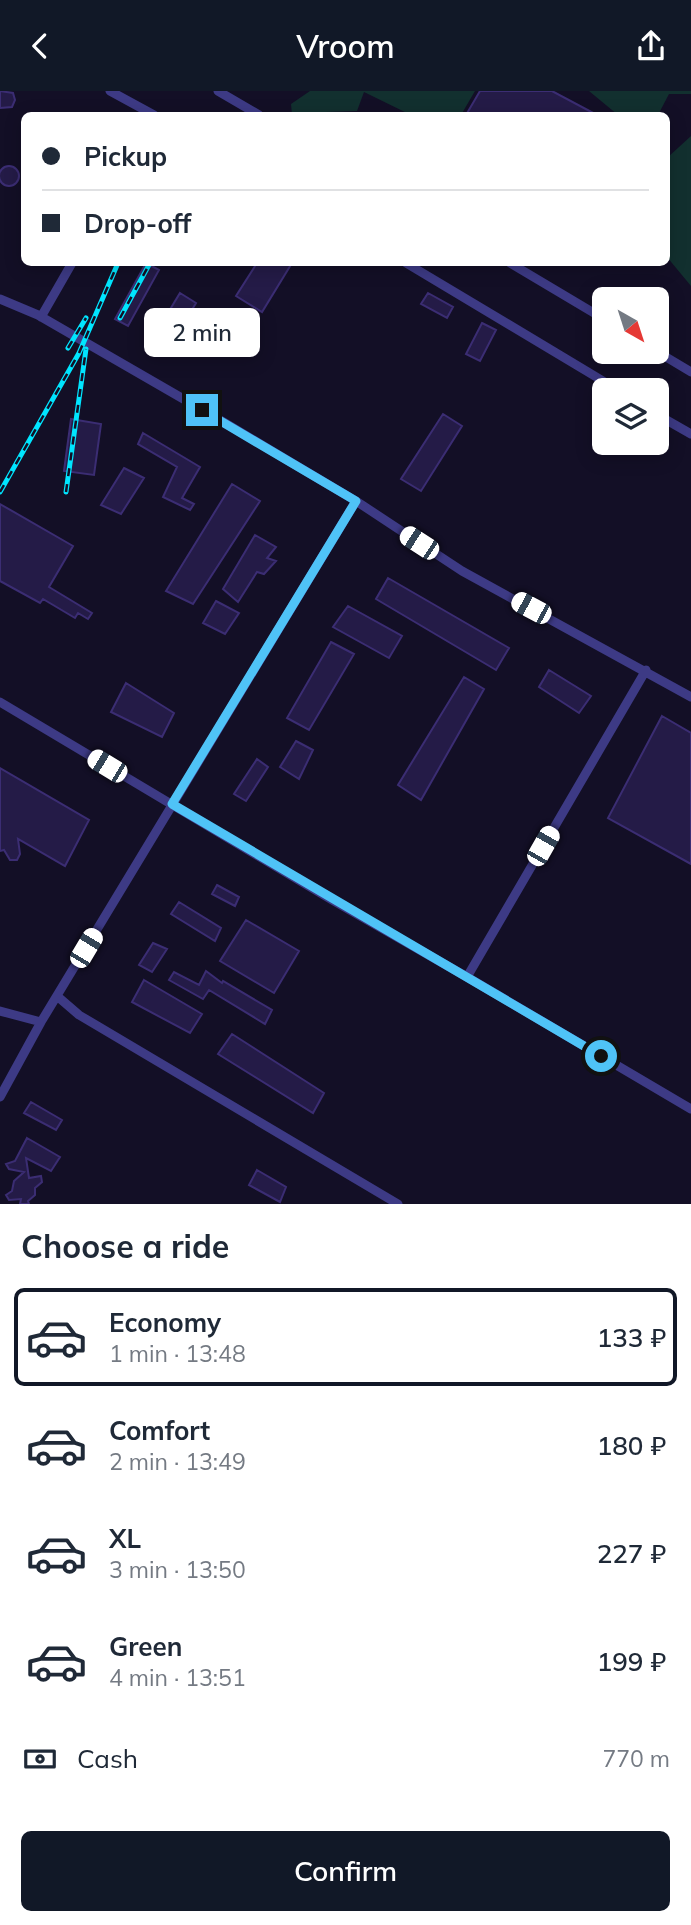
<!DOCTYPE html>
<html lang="en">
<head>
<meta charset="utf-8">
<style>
  body { margin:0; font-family:Mulish,sans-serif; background:#f6f6f7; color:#1f2937; height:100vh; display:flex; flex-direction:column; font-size:26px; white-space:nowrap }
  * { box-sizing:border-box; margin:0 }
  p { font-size:23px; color:#747a83 }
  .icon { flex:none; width:38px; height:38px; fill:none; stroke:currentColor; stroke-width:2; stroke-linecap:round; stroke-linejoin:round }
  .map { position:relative; height:1113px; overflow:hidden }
  .side { display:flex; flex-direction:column; background:#fff; flex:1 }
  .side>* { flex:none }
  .guide { position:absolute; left:21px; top:21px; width:649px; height:154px; border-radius:10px; box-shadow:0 4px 18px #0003; display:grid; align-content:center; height:154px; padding:0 21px; background:#fff }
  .needle { width:46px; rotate:141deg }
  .fabs { position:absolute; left:592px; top:196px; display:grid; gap:14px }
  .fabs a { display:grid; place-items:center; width:77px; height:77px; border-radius:10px; background:#fff; box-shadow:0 4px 18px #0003; font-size:35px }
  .end { position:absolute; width:32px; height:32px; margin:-16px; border:9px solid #4fc3f7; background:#111; box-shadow:0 0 0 4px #111 }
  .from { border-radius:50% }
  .bubble { position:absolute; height:49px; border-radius:10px; background:#fff; box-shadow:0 4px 18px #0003; font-size:23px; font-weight:600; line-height:49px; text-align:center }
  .car { position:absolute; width:21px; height:42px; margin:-21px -10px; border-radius:9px; box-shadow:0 0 5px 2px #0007; background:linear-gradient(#fff 24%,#345 0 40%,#fff 0 76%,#345 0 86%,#fff 0) }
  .guide b { display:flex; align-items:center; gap:24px; height:66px; font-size:26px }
  .guide b+b { border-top:2px solid #e0e1e3 }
  .guide i { width:18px; height:18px; background:#1f2937 }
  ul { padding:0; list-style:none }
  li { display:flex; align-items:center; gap:21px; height:98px; margin:0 14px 10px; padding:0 7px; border:4px solid transparent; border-radius:10px }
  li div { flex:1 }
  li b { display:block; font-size:26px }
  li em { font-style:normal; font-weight:600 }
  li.active { border-color:#111827 }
  li>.icon { width:63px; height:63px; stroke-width:1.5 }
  h2 { padding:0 21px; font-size:32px; line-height:84px }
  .pay { display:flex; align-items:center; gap:18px; height:77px; padding:0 21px; font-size:26px }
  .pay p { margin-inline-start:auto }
  .action { display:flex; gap:14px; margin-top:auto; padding:14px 21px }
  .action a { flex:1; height:80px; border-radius:10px; background:#111827; color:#fff; font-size:28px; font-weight:600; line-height:80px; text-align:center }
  header { display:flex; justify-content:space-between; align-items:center; height:91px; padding:0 21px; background:#111827; color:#fff; font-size:32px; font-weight:600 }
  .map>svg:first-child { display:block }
  .green { fill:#12302f }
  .building { fill:#241b47; stroke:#3b2d73; stroke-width:2 }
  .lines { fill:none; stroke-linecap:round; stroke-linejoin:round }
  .minor { stroke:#3d3a85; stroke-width:9 }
  .rail-casing { stroke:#00e5ff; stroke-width:5 }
  .rail { stroke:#130f26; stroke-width:2.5; stroke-dasharray:8; stroke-linecap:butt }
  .route { stroke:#4fc3f7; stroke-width:9 }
</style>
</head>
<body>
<header><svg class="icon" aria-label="back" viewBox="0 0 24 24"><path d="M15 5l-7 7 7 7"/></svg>Vroom<svg class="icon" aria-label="share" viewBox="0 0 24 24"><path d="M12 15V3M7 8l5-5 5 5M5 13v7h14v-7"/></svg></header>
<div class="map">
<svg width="691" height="1113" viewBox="0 0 691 1113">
  <rect width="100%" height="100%" fill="#130f26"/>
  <!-- green -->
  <path class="green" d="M 310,0 L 475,0 L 461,24 L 411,24 L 364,1 L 357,20 L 326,21 L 328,24 L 292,24 L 291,13 Z
    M 589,0 L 691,0 L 691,3 L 669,3 L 658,24 L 618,24 Z
    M 691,45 L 691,195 L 667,166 L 667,67 Z"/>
  <!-- building -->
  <path class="building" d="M 0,0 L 13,2 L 15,9 L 12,16 L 0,17 Z
    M 480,0 L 552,0 L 597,24 L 466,24 Z
    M-1 85a10 10 0 1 1 20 0a10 10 0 1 1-20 0Z
    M 146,172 L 159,179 L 128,235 L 115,228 Z
    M 257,172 L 292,172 L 262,221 L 236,205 Z
    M 180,202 L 196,212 L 173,250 L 157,240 Z
    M 428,202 L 453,216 L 447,227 L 421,213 Z
    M 482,232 L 496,239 L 480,270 L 466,263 Z
    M 443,323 L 462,335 L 421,400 L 401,388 Z
    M 71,328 L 101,333 L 94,384 L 64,380 Z
    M 143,342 L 200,376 L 182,407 L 194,413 L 190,419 L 163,406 L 177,376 L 138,353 Z
    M 124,377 L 144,387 L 121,423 L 101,414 Z
    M 232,393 L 260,410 L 193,513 L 166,500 Z
    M 0,413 L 73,455 L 49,496 L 92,522 L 88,528 L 78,522 L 75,527 L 43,508 L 40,512 L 0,490 Z
    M 255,444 L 276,456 L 267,467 L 276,470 L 264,483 L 257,481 L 238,511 L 223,498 Z
    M 388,487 L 509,557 L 496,579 L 376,508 Z
    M 216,510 L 239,522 L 225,543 L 203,532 Z
    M 348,515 L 402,545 L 389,567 L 333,536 Z
    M 331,551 L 354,563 L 309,639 L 287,627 Z
    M 549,579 L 591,605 L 579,622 L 539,596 Z
    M 464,586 L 484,598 L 421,709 L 398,694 Z
    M 126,592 L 174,622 L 162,646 L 111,621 Z
    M 662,625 L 691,642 L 691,773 L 608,727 Z
    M 296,650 L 313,659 L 299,688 L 280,676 Z
    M 257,668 L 268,676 L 246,710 L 234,703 Z
    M 0,677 L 89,729 L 65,775 L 18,748 L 20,763 L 17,769 L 10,769 L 4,759 L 0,760 Z
    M 217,794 L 239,806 L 235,815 L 212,803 Z
    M 179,811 L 221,837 L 215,850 L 171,823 Z
    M 246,829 L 299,860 L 274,902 L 220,870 Z
    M 153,852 L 167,858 L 152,881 L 139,874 Z
    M 206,880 L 222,892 L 223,890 L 272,919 L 265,933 L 209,899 L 203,908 L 169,889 L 174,881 L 199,894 Z
    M 144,889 L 202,923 L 190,942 L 132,911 Z
    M 232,943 L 324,1002 L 313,1022 L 218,963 Z
    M 31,1011 L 62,1029 L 56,1039 L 24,1022 Z
    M 27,1047 L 60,1066 L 51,1080 L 26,1067 L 29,1087 L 41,1085 L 42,1091 L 35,1097 L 35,1104 L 28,1110 L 29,1113 L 20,1113 L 21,1108 L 9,1109 L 6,1104 L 12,1100 L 14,1090 L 24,1081 L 9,1078 L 6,1073 L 15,1070 Z
    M 257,1079 L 286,1096 L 280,1111 L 249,1094 Z"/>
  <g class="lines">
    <!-- minor -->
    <path class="minor" d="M 110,0 L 154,24
      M 218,0 L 259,24
      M 406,172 L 618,299
      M 510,172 L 604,228
      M 0,208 L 38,224 L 225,332 L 356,410 L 462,480 L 691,606
      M 41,226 L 72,172
      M 656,260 L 691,281
      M 656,323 L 691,343
      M 0,611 L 332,809 L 467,886 L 646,579
      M 467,886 L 691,1018
      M 57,905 L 79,924 L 398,1113
      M 0,920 L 41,931
      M 0,1006 L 41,931 L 356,410"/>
    <defs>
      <path id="rail" d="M 120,227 L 150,172
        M 68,257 L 86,227
        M 0,401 L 79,262 L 118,172
        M 66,401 L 86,258"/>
    </defs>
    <!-- rail casing -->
    <use href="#rail" class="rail-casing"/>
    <!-- rail -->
    <use href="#rail" class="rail"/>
  </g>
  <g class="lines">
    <!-- route -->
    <path class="route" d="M 202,319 L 356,410 L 172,713 L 601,965"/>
  </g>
</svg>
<div class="fabs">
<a><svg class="needle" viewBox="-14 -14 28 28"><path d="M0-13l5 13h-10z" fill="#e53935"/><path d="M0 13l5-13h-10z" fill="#747a83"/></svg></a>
<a><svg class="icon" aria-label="layers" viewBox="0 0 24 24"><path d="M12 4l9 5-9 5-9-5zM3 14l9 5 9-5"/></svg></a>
</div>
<i class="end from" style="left:601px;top:965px"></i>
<i class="end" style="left:202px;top:319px"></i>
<div class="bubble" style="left:144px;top:217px;width:116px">2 min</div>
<i class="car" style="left:419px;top:452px;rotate:303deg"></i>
<i class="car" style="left:531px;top:517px;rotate:298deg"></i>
<i class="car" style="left:107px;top:675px;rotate:301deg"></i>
<i class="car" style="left:543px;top:755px;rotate:30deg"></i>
<i class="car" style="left:86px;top:857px;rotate:31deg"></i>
<div class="guide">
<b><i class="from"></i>Pickup</b>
<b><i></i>Drop-off</b>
</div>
</div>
<section class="side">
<h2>Choose a ride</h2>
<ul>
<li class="active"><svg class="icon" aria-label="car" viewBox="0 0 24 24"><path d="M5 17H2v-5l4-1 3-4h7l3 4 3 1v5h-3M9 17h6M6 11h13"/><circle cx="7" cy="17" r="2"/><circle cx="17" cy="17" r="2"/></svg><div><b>Economy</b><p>1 min · 13:48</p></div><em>133 ₽</em></li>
<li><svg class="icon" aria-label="car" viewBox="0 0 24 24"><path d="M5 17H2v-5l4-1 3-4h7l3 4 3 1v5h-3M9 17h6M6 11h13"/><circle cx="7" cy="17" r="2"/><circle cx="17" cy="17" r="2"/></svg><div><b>Comfort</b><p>2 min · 13:49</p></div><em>180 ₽</em></li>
<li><svg class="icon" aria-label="car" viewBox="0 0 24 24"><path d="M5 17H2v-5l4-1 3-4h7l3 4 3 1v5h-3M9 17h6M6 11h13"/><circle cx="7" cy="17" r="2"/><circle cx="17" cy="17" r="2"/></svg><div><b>XL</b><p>3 min · 13:50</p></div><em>227 ₽</em></li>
<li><svg class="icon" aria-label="car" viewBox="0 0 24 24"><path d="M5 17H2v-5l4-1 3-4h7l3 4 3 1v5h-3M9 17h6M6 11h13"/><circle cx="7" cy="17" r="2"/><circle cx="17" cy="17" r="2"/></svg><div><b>Green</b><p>4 min · 13:51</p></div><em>199 ₽</em></li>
</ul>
<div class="pay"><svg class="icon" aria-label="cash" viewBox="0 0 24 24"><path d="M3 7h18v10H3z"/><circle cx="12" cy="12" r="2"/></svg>Cash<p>770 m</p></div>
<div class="action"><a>Confirm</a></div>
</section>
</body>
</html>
